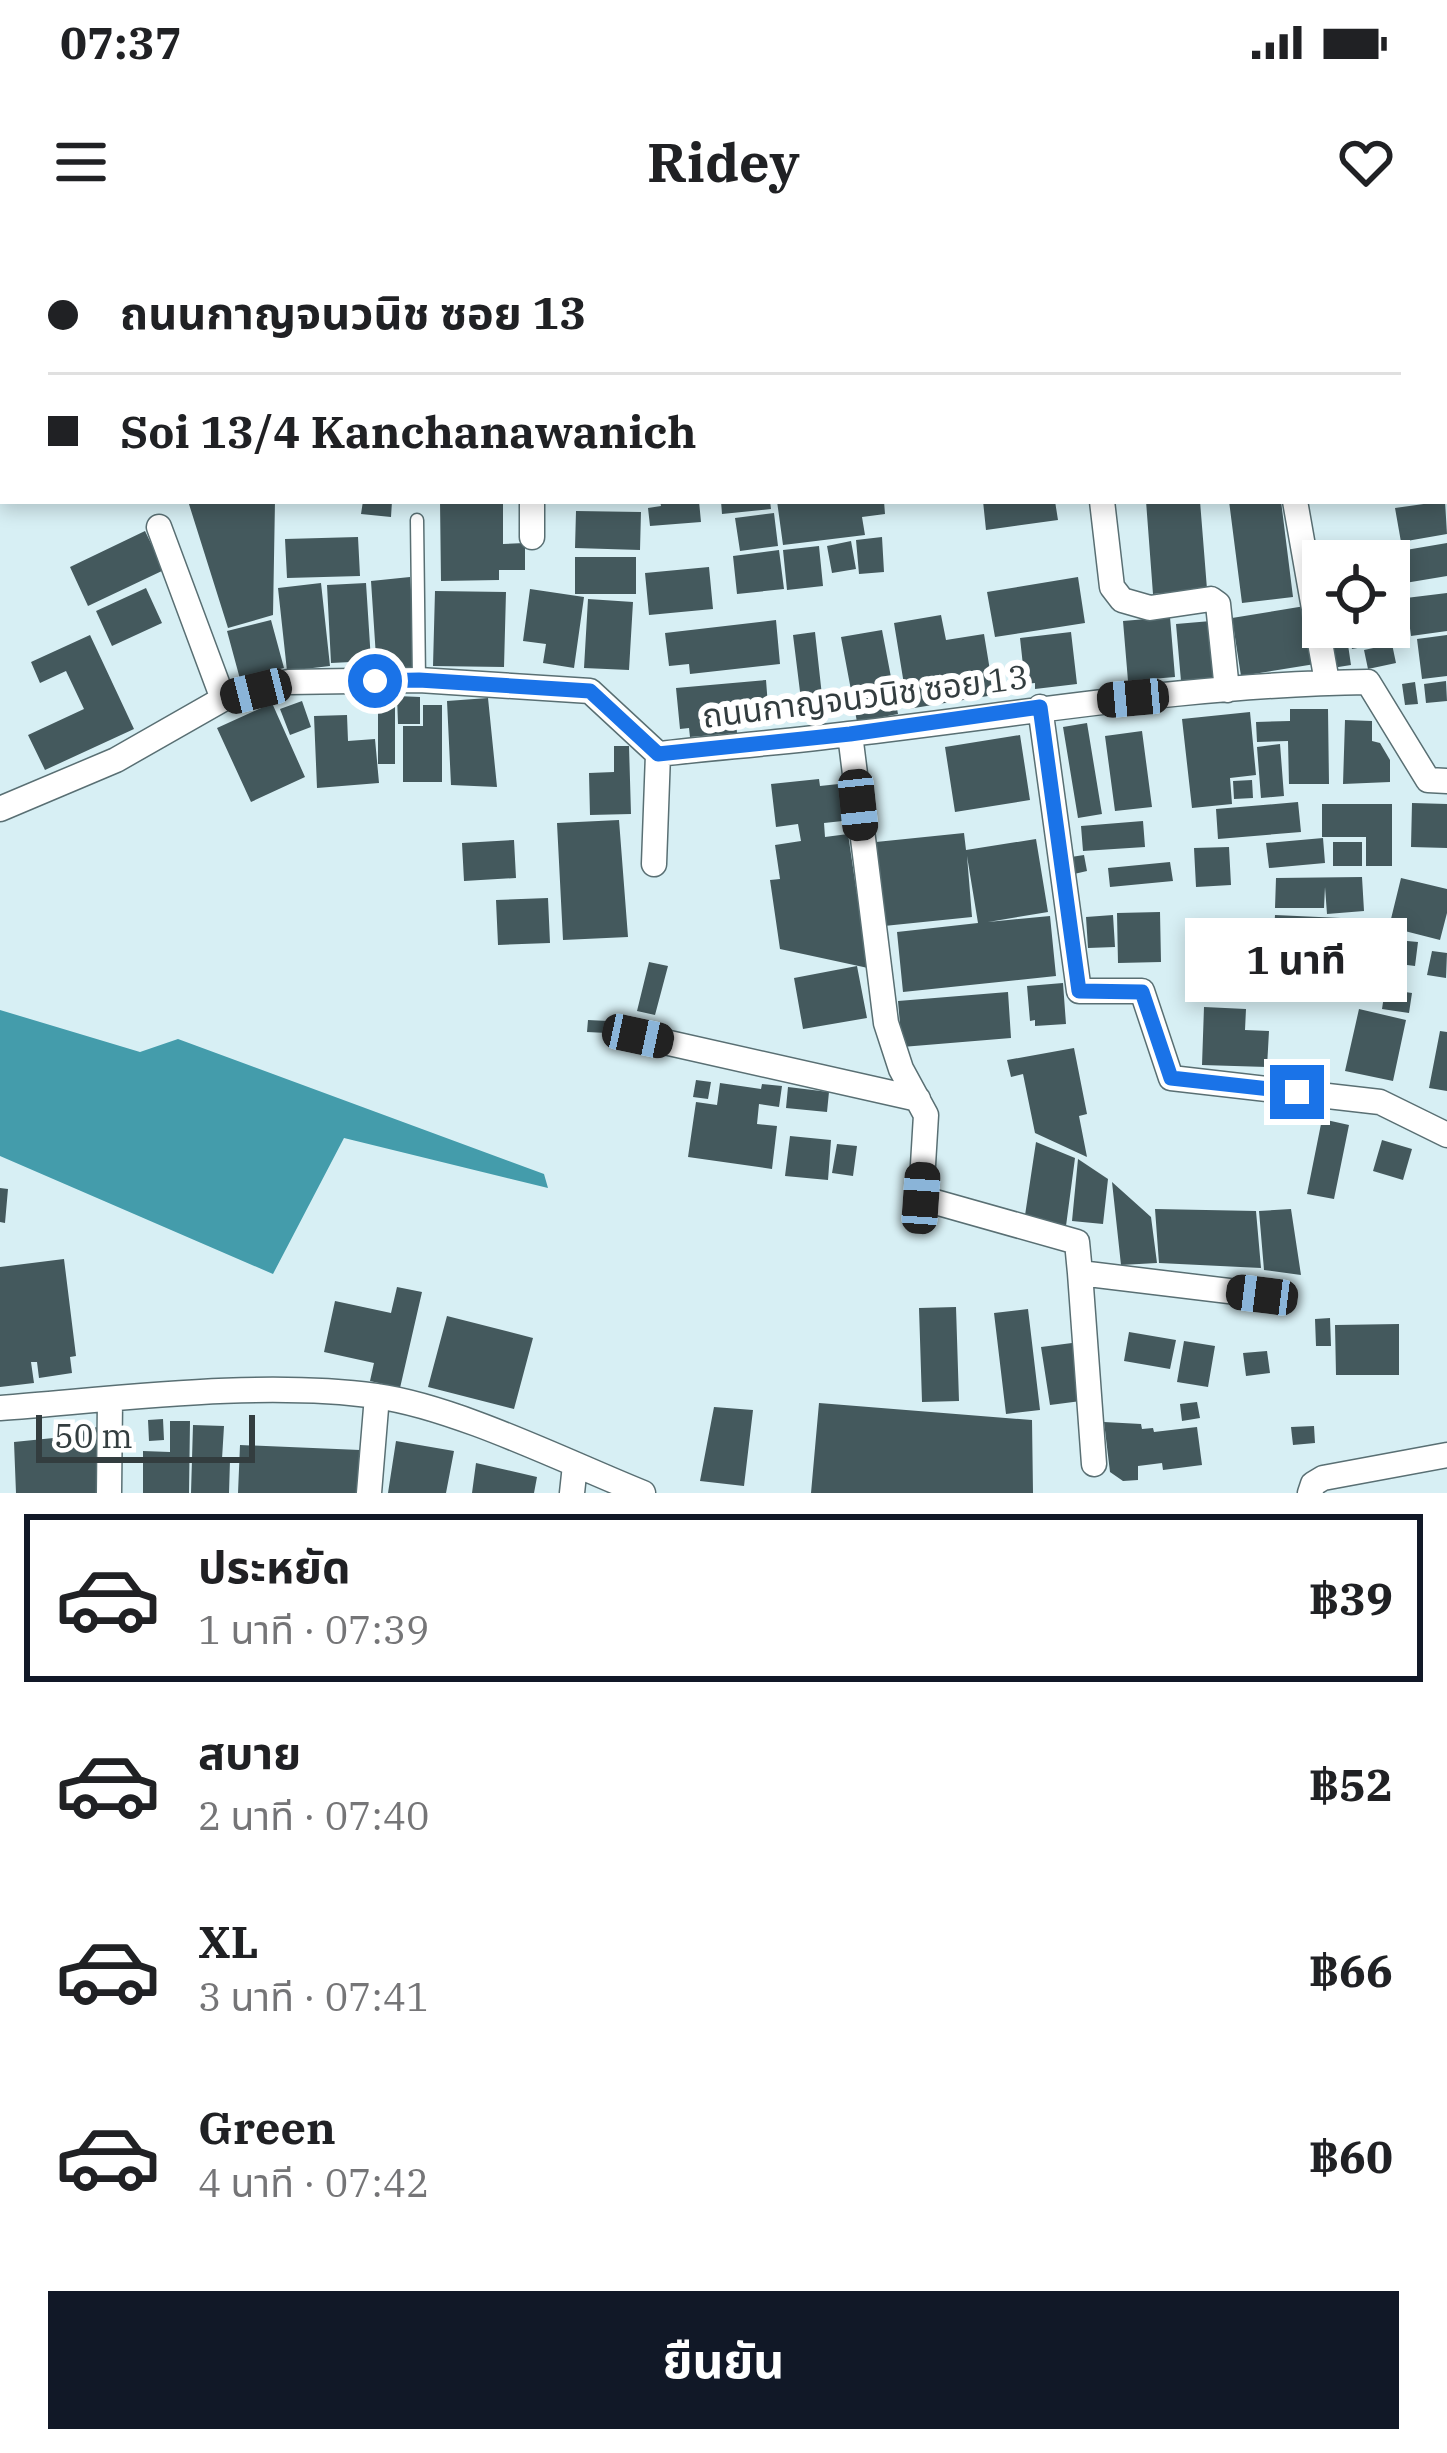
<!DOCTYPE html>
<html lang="th">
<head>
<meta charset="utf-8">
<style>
  body { margin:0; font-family:"IBM Plex Serif","Noto Sans Thai",serif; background:#f6f6f6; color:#202124; height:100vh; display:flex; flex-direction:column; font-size:45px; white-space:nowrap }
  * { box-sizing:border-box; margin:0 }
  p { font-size:39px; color:#757577 }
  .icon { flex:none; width:66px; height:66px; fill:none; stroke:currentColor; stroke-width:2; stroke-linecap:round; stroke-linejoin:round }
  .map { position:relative; height:1253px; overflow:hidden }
  .details { display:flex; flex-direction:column; background:#fff; flex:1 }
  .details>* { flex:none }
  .guide { position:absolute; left:0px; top:0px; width:1449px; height:264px; box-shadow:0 6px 18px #0003; display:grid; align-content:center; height:264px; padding:0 48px; background:#fff }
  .tools { position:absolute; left:1302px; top:300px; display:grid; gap:24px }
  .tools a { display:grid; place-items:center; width:108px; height:108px; border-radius:0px; background:#fff; box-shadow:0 6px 18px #0003; font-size:60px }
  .scale { position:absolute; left:36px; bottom:30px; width:219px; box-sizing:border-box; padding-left:12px; border:6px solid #333d3f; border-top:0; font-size:33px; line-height:42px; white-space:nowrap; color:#333d3f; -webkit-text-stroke:9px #fff; paint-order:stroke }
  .end { position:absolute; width:54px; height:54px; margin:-27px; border:15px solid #1a73e8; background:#fff; box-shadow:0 0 0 6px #fff }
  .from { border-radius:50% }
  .bubble { position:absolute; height:84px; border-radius:0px; background:#fff; box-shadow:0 6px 18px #0003; font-size:39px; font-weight:700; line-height:84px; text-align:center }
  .car { position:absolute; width:36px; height:72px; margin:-36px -18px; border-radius:15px; box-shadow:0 0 9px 3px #0007; background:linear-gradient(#222 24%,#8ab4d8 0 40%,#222 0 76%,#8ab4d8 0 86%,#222 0) }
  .guide b { display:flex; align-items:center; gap:42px; height:114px; font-size:45px }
  .guide b+b { border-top:3px solid #e0e0e0 }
  .guide i { width:30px; height:30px; background:#202124 }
  ul { padding:21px 0 0; list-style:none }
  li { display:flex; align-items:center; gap:36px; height:168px; margin:0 24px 18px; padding:0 24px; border:6px solid transparent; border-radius:0px }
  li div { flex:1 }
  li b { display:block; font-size:45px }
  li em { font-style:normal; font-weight:700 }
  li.current { border-color:#111827 }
  li>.icon { width:108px; height:108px; stroke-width:1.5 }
  .action { display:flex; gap:24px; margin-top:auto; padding:24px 48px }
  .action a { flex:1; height:138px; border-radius:0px; background:#111827; color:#fff; font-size:48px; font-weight:700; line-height:138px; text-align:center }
  .status { display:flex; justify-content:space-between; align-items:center; height:84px; padding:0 60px; background:#fff; direction:ltr }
  .status svg { height:33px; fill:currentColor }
  header { display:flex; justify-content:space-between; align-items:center; height:156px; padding:0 48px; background:#fff; font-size:54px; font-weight:700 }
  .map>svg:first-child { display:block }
  .water { fill:#449cab }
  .building { fill:#44595d }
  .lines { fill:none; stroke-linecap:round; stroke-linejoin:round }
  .lane-casing { stroke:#596f73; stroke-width:15 }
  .street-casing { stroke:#596f73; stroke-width:27 }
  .lane { stroke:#fff; stroke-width:12 }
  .street { stroke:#fff; stroke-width:24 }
  .route { stroke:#1a73e8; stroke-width:15 }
  .labels { text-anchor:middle; stroke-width:12; stroke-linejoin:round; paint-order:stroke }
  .street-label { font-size:33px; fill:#333d3f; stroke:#fff }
</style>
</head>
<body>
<div class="status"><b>07:37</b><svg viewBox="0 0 49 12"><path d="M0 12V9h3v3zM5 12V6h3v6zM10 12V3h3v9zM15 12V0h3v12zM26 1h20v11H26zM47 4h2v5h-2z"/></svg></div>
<header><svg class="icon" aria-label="menu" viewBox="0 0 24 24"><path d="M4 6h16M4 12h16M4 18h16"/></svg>Ridey<svg class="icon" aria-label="heart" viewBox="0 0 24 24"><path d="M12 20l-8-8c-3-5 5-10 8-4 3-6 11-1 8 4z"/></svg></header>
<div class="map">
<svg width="1447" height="1253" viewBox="0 0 1447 1253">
  <rect width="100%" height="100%" fill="#d7eff4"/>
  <!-- water -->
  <path class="water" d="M 0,770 L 140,812 L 178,799 L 544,934 L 548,948 L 344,898 L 273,1034 L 0,916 Z"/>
  <!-- building -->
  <path class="building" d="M 188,261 L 275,261 L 273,375 L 228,388 Z
    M 363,261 L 392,261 L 391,277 L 361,274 Z
    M 440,261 L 503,261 L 503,304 L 525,303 L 525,330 L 499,330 L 499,340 L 441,341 Z
    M 660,261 L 699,261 L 701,282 L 650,286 L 648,268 L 661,266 Z
    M 721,261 L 770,261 L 771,269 L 722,274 Z
    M 777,261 L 884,261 L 885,274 L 862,277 L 865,295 L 783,305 Z
    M 983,261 L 1055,261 L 1058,280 L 986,290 Z
    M 1146,261 L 1200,261 L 1207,349 L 1153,354 Z
    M 1229,261 L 1281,261 L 1293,357 L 1242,363 Z
    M 1445,261 L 1447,294 L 1401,302 L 1395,268 Z
    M 576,271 L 641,272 L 640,310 L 575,308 Z
    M 774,273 L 778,306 L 740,311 L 735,278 Z
    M 145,291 L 164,330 L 88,366 L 70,327 Z
    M 358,297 L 360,336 L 287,338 L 285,299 Z
    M 882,297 L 884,332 L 859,334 L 856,300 Z
    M 851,301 L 856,329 L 832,333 L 827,306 Z
    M 1447,303 L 1447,336 L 1405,343 L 1400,311 Z
    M 819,306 L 823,346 L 787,350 L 783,310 Z
    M 779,310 L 784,349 L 737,354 L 733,316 Z
    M 575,317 L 636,317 L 636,354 L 575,354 Z
    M 709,327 L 713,369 L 649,375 L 645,333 Z
    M 410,337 L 417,427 L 392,429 L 391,416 L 376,417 L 371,341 Z
    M 1078,337 L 1085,383 L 995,397 L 987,352 Z
    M 321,343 L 330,426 L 287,431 L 278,348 Z
    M 366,343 L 371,421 L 331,423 L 327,345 Z
    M 146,348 L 162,383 L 112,406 L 96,371 Z
    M 530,349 L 584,357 L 574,428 L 543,423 L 546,404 L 523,401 Z
    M 435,351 L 506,352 L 504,427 L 433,426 Z
    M 1447,353 L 1447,391 L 1411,396 L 1406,358 Z
    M 588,359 L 633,362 L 629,430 L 584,428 Z
    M 1305,366 L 1315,424 L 1241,436 L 1232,378 Z
    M 941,375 L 946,400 L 984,394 L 994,455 L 908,469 L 894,383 Z
    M 1170,377 L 1175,437 L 1128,441 L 1123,381 Z
    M 271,380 L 284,428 L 240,439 L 227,391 Z
    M 776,380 L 780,424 L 690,434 L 689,424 L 669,426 L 665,393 Z
    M 1211,381 L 1216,438 L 1181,441 L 1176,384 Z
    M 1347,387 L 1387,387 L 1390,402 L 1352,409 Z
    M 882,390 L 898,474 L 857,482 L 841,397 Z
    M 815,392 L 824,474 L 803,476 L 793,395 Z
    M 1071,392 L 1077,444 L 1035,449 L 1035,443 L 1025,444 L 1020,398 Z
    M 90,395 L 134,489 L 45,530 L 28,495 L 84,469 L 66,431 L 40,443 L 31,422 Z
    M 1447,395 L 1447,436 L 1422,439 L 1417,399 Z
    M 1347,398 L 1351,425 L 1332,428 L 1328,401 Z
    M 1392,404 L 1396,423 L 1368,429 L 1364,410 Z
    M 766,440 L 769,479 L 736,481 L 737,493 L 690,497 L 689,488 L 680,489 L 676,448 Z
    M 1446,441 L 1447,461 L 1426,463 L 1424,444 Z
    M 1415,442 L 1418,464 L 1405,465 L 1402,444 Z
    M 397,456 L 420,457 L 420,484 L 398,484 Z
    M 488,458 L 497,547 L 451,545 L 447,461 Z
    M 302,461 L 311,487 L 290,495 L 280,469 Z
    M 378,462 L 395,462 L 395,524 L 378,524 Z
    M 272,463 L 305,537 L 251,562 L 217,488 Z
    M 423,465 L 442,465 L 442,542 L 403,542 L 403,486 L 423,486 Z
    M 1290,469 L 1328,469 L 1329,544 L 1289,544 L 1288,501 L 1257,502 L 1256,482 L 1290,481 Z
    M 1250,472 L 1256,535 L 1230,538 L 1232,564 L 1192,568 L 1182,479 Z
    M 347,475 L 348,501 L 375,499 L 379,543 L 317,548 L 314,476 Z
    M 1345,480 L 1372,481 L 1372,501 L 1380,503 L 1390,520 L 1390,542 L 1343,544 Z
    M 1087,483 L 1102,574 L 1078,578 L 1063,487 Z
    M 1142,491 L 1152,567 L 1115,571 L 1105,496 Z
    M 1020,495 L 1030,560 L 955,572 L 945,507 Z
    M 1280,504 L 1284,556 L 1261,558 L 1257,507 Z
    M 614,506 L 629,506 L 631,574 L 590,575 L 589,533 L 614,532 Z
    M 819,539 L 820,546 L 848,543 L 852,580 L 824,583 L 825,597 L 848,594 L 868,728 L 780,709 L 770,640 L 780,639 L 775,605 L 801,601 L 798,584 L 776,587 L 771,544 Z
    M 1252,540 L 1253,558 L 1234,559 L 1233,541 Z
    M 1298,562 L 1301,592 L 1218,599 L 1216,569 Z
    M 1412,563 L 1447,564 L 1447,608 L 1411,607 Z
    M 1322,564 L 1392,564 L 1392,626 L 1366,626 L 1366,597 L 1322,597 Z
    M 619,580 L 628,697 L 563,700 L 557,583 Z
    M 1143,581 L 1145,607 L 1083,611 L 1081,586 Z
    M 964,593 L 966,610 L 1036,599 L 1048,672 L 988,682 L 1050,676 L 1056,736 L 903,752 L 897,692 L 978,683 L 967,616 L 972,677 L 884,686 L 876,602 Z
    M 1323,598 L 1325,623 L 1269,628 L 1266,603 Z
    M 514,600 L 516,638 L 464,641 L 462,603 Z
    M 1333,602 L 1362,602 L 1362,626 L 1333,626 Z
    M 1229,607 L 1231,645 L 1196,647 L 1194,608 Z
    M 1084,615 L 1087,631 L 1074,634 L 1071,617 Z
    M 1170,622 L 1173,641 L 1110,647 L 1108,628 Z
    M 1362,637 L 1364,671 L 1327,674 L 1325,647 L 1324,668 L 1275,668 L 1276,638 Z
    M 1401,638 L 1447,649 L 1447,673 L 1440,700 L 1389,687 Z
    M 548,658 L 550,703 L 498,705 L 496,660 Z
    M 1160,672 L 1161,722 L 1118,723 L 1117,673 Z
    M 1113,675 L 1115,707 L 1088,708 L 1086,677 Z
    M 1275,675 L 1341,678 L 1340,711 L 1273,709 Z
    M 1344,681 L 1367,681 L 1367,713 L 1344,714 Z
    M 1230,689 L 1267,690 L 1266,746 L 1229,745 Z
    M 1386,699 L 1418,702 L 1415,726 L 1383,722 Z
    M 1432,711 L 1447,713 L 1446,738 L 1427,735 Z
    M 1195,713 L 1220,713 L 1220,741 L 1196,742 Z
    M 1280,713 L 1318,716 L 1315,757 L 1276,754 Z
    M 1329,720 L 1359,722 L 1357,762 L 1327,760 Z
    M 649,722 L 668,726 L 655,775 L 637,771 Z
    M 857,726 L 867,778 L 803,789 L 794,738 Z
    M 1063,743 L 1066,784 L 1035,786 L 1035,780 L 1030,781 L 1027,746 Z
    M 1385,749 L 1412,753 L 1409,773 L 1382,769 Z
    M 1008,752 L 1011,798 L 902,807 L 898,761 Z
    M 1204,767 L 1246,769 L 1245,790 L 1269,791 L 1267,827 L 1202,825 Z
    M 1359,769 L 1406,780 L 1393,841 L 1345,831 Z
    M 588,780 L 608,781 L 607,793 L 587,792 Z
    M 1440,791 L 1447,792 L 1447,851 L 1429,848 Z
    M 1074,808 L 1087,874 L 1079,876 L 1087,917 L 1035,893 L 1023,834 L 1011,837 L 1007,820 Z
    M 696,840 L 711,842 L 708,859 L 693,857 Z
    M 720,843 L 761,849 L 762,844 L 782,846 L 779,867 L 759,864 L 757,884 L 777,886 L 772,929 L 688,917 L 696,862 L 717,865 Z
    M 788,847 L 829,852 L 827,872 L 786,868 Z
    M 1322,879 L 1349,885 L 1334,959 L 1307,954 Z
    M 790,896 L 831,900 L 828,940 L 785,936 Z
    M 1382,900 L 1412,909 L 1403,940 L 1373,931 Z
    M 1036,902 L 1075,918 L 1066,986 L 1024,982 Z
    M 837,904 L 857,906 L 853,936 L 832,933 Z
    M 1078,919 L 1108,939 L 1103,984 L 1072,981 Z
    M 1112,942 L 1151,977 L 1157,1023 L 1121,1025 Z
    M 0,948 L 8,949 L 5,983 L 0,982 Z
    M 1155,969 L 1256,971 L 1261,1028 L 1159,1023 Z
    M 1291,969 L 1301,1035 L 1264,1030 L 1259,971 Z
    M 64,1019 L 76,1116 L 70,1117 L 72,1133 L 39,1138 L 37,1122 L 31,1122 L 34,1143 L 0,1147 L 0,1027 Z
    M 397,1047 L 422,1052 L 400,1148 L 370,1141 L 374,1123 L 324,1112 L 335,1061 L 391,1073 Z
    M 956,1067 L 959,1161 L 922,1162 L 919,1068 Z
    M 1028,1069 L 1040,1170 L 1006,1174 L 994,1073 Z
    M 447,1076 L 533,1098 L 514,1169 L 428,1147 Z
    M 1330,1078 L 1331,1106 L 1316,1106 L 1315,1079 Z
    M 1399,1084 L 1399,1135 L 1336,1135 L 1335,1085 Z
    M 1129,1092 L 1176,1100 L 1170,1129 L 1124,1121 Z
    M 1184,1101 L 1215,1106 L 1208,1147 L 1177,1142 Z
    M 1072,1103 L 1081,1161 L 1050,1165 L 1041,1107 Z
    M 1267,1111 L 1270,1133 L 1246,1136 L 1243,1113 Z
    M 1197,1162 L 1200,1178 L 1182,1181 L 1180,1164 Z
    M 819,1163 L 1032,1180 L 1033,1253 L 811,1253 Z
    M 714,1167 L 753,1170 L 744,1246 L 700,1241 Z
    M 163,1179 L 164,1200 L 149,1201 L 148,1180 Z
    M 170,1181 L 190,1181 L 189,1253 L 143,1253 L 143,1211 L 170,1212 Z
    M 1104,1182 L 1141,1184 L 1142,1189 L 1153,1188 L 1154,1192 L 1197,1187 L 1202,1225 L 1163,1230 L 1162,1223 L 1138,1226 L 1138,1240 L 1123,1241 L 1110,1232 Z
    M 193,1185 L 224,1186 L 222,1219 L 230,1220 L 229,1253 L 191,1253 Z
    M 1314,1186 L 1315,1203 L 1293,1205 L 1291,1187 Z
    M 104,1187 L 107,1253 L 16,1253 L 14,1202 L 83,1195 L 83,1188 Z
    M 396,1201 L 454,1211 L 446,1253 L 388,1253 Z
    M 240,1205 L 360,1210 L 358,1253 L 238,1253 Z
    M 476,1223 L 537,1237 L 534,1253 L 472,1253 Z"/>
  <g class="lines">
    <defs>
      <path id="lane" d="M 417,280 L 419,440"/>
      <path id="street" d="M 477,0 L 477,3
        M 687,0 L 688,3
        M 869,0 L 869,3
        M 1213,0 L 1213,3
        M 1430,0 L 1431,3
        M 1446,57 L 1447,60
        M 532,261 L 532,297
        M 1102,261 L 1112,347 L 1122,360 L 1150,368 L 1211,359 L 1218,364 L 1227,450
        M 1295,261 L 1327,442
        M 159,287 L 223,459
        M 1040,467 L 1079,751 L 1142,751 L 1171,838 L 1380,862 L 1447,895
        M 850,494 L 886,783 L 901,829 L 926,875 L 921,958 L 1077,1002 L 1080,1033 L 1262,1055
        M 0,569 L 116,520 L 223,459 L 288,442 L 419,440 L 590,451 L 658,514 C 722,507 786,502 849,494 C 1022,474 1194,444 1368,442 L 1428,540 L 1447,541
        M 654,624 L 658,514
        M 638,796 L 918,859
        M 1080,1033 L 1094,1224
        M 0,1168 C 118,1159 259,1140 376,1156 C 456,1167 566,1222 643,1253
        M 109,1253 L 110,1160
        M 369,1253 L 377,1156
        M 572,1253 L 575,1225
        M 1310,1253 L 1313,1244 L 1323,1238 L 1447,1215"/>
    </defs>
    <!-- lane casing -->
    <use href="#lane" class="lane-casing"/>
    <!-- street casing -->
    <use href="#street" class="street-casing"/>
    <!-- lane -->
    <use href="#lane" class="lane"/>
    <!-- street -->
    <use href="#street" class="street"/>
  </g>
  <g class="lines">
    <!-- route -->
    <path class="route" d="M 375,441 L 419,440 L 590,451 L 658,514 L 850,494 L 1040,467 L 1079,751 L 1142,752 L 1171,838 L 1297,852"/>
  </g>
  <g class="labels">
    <!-- street labels -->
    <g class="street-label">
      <text transform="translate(865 456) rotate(-7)" y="12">ถนนกาญจนวนิช ซอย 13</text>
    </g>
  </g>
</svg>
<div class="tools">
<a><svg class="icon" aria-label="locate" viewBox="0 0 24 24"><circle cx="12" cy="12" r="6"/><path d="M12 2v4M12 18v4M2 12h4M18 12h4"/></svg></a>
</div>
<div class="scale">50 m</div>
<i class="end from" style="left:375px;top:441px"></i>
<i class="end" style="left:1297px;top:852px"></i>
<div class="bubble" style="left:1185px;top:678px;width:222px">1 นาที</div>
<i class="car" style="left:256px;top:451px;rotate:256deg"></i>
<i class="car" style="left:1133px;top:458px;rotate:265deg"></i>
<i class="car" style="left:858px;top:565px;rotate:174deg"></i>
<i class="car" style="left:638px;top:796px;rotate:102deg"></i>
<i class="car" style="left:921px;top:958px;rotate:4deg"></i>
<i class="car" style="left:1262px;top:1055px;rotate:277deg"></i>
<div class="guide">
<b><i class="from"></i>ถนนกาญจนวนิช ซอย 13</b>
<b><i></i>Soi 13/4 Kanchanawanich</b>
</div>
</div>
<section class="details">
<ul>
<li class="current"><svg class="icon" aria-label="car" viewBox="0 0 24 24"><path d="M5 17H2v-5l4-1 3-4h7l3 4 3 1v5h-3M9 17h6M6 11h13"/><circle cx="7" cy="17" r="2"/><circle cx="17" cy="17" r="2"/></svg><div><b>ประหยัด</b><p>1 นาที · 07:39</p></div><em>฿39</em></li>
<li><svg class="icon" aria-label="car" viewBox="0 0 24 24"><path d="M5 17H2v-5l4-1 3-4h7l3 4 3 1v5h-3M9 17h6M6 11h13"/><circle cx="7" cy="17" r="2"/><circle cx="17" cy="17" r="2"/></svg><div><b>สบาย</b><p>2 นาที · 07:40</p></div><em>฿52</em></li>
<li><svg class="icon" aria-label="car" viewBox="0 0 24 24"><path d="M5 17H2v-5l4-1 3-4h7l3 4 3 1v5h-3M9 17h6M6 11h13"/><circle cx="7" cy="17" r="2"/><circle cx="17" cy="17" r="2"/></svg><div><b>XL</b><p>3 นาที · 07:41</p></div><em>฿66</em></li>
<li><svg class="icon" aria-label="car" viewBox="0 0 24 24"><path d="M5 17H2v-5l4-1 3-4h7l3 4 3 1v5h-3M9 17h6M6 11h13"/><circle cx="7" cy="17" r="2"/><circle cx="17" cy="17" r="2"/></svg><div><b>Green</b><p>4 นาที · 07:42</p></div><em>฿60</em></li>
</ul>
<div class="action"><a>ยืนยัน</a></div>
</section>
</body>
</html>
